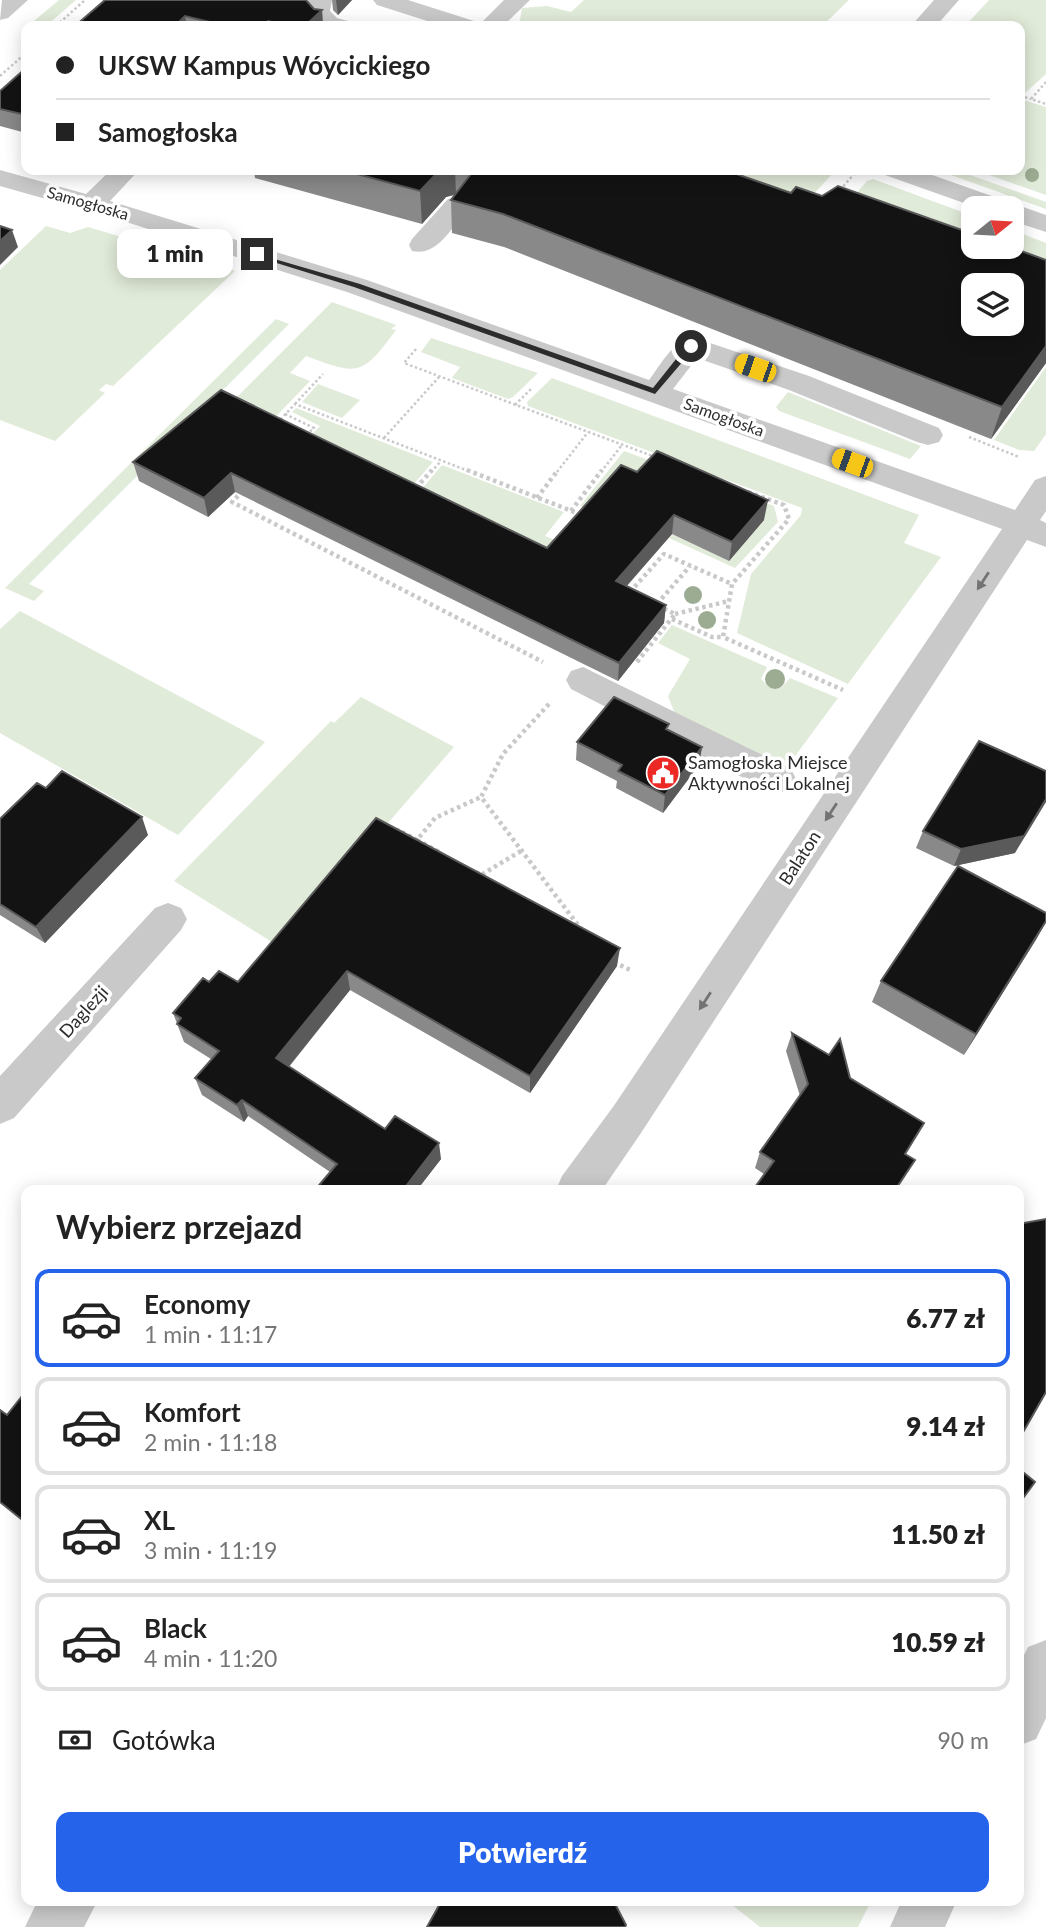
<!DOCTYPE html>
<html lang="pl">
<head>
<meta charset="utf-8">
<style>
  body { margin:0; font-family:Lato,sans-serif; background:#f2f2f2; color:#222; height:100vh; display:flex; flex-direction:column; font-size:26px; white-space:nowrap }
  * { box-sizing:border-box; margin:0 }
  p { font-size:23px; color:#767676 }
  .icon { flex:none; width:38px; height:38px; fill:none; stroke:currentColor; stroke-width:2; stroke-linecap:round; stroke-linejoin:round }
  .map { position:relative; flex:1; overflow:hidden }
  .drawer { position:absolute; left:21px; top:1185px; width:1003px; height:721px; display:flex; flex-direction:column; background:#fff; border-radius:14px; box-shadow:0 4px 18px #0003 }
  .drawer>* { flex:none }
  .top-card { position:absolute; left:21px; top:21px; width:1004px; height:154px; border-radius:14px; box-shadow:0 4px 18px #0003; display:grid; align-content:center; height:154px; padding:0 35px; background:#fff }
  .needle { width:46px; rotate:72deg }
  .tools { position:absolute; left:961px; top:196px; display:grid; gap:14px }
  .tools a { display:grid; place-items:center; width:63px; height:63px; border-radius:14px; background:#fff; box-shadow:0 4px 18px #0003; font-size:35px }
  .end { position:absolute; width:32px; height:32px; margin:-16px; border:9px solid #2c2c2c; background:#fff; box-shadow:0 0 0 4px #fff }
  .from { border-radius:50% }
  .bubble { position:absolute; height:49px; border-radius:14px; background:#fff; box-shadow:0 4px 18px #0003; font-size:23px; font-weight:800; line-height:49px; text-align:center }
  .car { position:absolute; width:21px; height:42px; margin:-21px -10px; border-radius:9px; box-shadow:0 0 5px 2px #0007; background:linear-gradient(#f5c518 24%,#345 0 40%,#f5c518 0 76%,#345 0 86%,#f5c518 0) }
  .top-card b { display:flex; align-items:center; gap:24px; height:66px; font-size:26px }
  .top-card b+b { border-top:2px solid #e0e0e0 }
  .top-card i { width:18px; height:18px; background:#222 }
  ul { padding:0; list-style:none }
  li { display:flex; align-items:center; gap:21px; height:98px; margin:0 14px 10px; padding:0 21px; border:4px solid #e0e0e0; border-radius:14px }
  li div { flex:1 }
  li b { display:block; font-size:26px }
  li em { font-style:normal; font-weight:800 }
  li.on { border-color:#2563eb }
  li>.icon { width:63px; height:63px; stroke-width:1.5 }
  h2 { padding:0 35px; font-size:32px; line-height:84px }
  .pay { display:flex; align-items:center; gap:18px; height:77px; padding:0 35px; font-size:26px }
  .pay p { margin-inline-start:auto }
  .primary-button { display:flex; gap:14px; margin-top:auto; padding:14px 35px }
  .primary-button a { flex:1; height:80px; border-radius:14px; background:#2563eb; color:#fff; font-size:28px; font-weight:800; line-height:80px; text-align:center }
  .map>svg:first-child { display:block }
  .green { fill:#e1ebd9 }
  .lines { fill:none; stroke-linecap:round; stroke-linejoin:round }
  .path-far1 { stroke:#c9c9c9; stroke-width:2.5; stroke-dasharray:2.5 2.5; stroke-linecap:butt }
  .path { stroke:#c9c9c9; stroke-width:4.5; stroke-dasharray:3.5 3.5; stroke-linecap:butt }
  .minor { fill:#c9c9c9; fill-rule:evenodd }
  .tree { fill:#9cac92 }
  .wall { fill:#898989 }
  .shaded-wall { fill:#5a5a5a }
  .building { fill:#131313; stroke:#5a5a5a; stroke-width:2; fill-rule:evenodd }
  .oneway { fill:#737373 }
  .route { fill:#2c2c2c }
  .labels { text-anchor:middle; stroke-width:7; stroke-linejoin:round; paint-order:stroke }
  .far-street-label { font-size:16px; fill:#2c2c2c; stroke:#fff }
  .poi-label { font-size:18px; fill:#2c2c2c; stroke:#fff; text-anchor:start }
  .street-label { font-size:18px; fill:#2c2c2c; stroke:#fff }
</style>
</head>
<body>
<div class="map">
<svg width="1046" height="1927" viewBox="0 0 1046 1927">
  <rect width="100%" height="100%" fill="#fff"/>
  <!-- green -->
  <path class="green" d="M 59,0 L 76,0 L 46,26 L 28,26 Z
    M 584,0 L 849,0 L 822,26 L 519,26 L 522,8 L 547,6 L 571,12 Z
    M 989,0 L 1046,0 L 1046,74 L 1024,94 L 1020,93 L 1020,26 L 965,26 Z
    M 1020,99 L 1046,107 L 1046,195 L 975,170 L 1020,170 Z
    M 667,170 L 836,170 L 795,214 Z
    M 937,170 L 956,170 L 1046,202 L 1046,209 Z
    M 873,179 L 973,216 L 973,247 L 1012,247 L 1012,230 L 1046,243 L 1046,281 L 847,204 L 867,181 Z
    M 46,226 L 70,233 L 88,227 L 235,271 L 113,386 L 106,384 L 99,390 L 105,393 L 55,441 L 0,420 L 0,270 Z
    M 332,302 L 396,325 L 391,329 L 396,330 C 362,376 359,376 306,356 L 290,373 L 310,381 L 264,429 L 225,409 Z
    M 276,319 L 289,324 L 29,584 L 44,591 L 34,601 L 5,588 Z
    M 431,338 L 538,373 L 513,397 L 508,399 L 452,378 L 460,367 L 421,352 Z
    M 1046,367 L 1046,434 L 1034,451 L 1019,450 L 994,440 Z
    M 552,378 L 919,515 L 904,543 L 941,557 L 848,684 L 737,633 L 751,574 L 801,515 L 802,508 L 528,406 L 527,402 Z
    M 318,384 L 360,400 L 342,418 L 302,402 Z
    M 788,392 L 921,446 L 910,459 L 779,411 L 776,407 Z
    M 296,408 L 433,462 L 412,486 L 299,447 L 320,426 L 292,412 Z
    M 624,451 L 774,506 L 778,522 L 735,568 L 669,538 L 672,534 L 729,561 L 764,519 L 596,512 L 580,506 Z
    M 442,465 L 564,512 L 545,536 L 569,546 L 554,563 L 421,490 Z
    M 20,611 L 265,742 L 178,835 L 0,733 L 0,629 Z
    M 672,625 L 767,667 L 761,679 L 769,687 L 782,687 L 790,678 L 838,698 L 784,771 L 675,714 L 668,696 L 690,659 L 658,643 Z
    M 361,697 L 454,747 L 280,947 L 174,881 L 331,721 L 334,723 Z
    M 727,1901 L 871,1901 L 858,1927 L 760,1927 Z"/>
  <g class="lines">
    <!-- path-far1 -->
    <path class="path-far1" d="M 56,26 L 85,0
      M 0,76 L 26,53
      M 1046,82 L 1031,99 L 1046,104
      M 1020,96 L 1031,99
      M 840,190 L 855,173
      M 416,349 L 404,363 L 658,458
      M 295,404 L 323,374
      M 515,405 L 532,388
      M 285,414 L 314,428 L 306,435
      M 277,423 L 295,404 L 471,472
      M 969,437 L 1019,457
      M 384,438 L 439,377
      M 431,472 L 441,461
      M 557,472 L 588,432
      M 601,472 L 622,445"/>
    <!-- path -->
    <path class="path" d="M 467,470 L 582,515
      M 416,488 L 432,470
      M 243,491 L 232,502 L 543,662
      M 748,492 L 784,505 L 789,519 L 732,584 L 723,637 L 843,690
      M 537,498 L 558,470
      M 571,511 L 602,470
      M 630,592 L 664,554 L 732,584
      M 657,604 L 690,566
      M 675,614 L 729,601
      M 672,619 L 712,637 L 723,637
      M 637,662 L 675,614 L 663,608
      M 549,704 L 503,754 L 481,797 L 581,929
      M 396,832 L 398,830 L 417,840 L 435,818 L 481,797
      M 417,840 L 441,853
      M 476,872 L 481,875 L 521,851
      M 614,962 L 632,971"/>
    <!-- minor -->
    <path class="minor" d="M 2,0 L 28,0 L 8,18 L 0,20 Z
      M 308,0 L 332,0 L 330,11 L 337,18 L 348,21 L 352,26 L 318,26 L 306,12 Z
      M 373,0 L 408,0 L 474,21 L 478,26 L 504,0 L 530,0 L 503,26 L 443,26 L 377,5 Z
      M 934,0 L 959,0 L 936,26 L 911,26 Z
      M 0,170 L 86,194 L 111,170 L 139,170 L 110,201 L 367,280 L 649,380 C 663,362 676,333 701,340 L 809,376 L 939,428 L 943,435 L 939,442 L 928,445 L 917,442 L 789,390 L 697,358 L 673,389 L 1015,510 L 1035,480 L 1046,476 L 1046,511 L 1040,520 L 1046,523 L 1046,547 L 1027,540 L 641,1133 L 602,1190 L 556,1190 L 562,1176 L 613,1107 L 1002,529 L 347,292 L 123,221 L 0,186 Z
      M 881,170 L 918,170 L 1046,215 L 1046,232 L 1012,221 L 1012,208 L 978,208 L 885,175 Z
      M 457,197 L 466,199 L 470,205 L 466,211 C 452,227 437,257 412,251 L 409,245 L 412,239 L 448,199 Z
      M 583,667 L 791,769 L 796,779 L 791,789 L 778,793 L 765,789 L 571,689 L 566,680 L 571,671 Z
      M 168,903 L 181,908 L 187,919 L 181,930 L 14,1118 L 0,1124 L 0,1076 L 155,908 Z
      M 1046,1640 L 1046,1718 L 1036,1739 L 1018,1746 L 1018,1667 L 1028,1647 Z
      M 38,1900 L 98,1900 L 84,1927 L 25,1927 Z
      M 902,1900 L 957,1900 L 945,1927 L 890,1927 Z"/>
  </g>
  <!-- trees -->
  <g class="tree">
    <circle cx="1032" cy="175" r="7"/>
    <circle cx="693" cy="595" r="9"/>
    <circle cx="707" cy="620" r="9"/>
    <circle cx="775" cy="679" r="10"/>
  </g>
  <!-- wall -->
  <path class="wall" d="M 105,0 L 314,9 L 322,10 L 323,26 L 75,26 Z
    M 332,0 L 352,0 L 338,15 L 333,10 Z
    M 26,68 L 26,133 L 0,126 L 0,91 Z
    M 254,170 L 725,170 L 1046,363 L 991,439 L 504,247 L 452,233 L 451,200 L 455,195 L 446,197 L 422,224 L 255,178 Z
    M 221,390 L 547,548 L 637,472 L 764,520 L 729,561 L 672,534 L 627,586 L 666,605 L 664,623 L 618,681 L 235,492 L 208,517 L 139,481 L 133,462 Z
    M 669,730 L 702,747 L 699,765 L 663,813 L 616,788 L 617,781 L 576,760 L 577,742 Z
    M 46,788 L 148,835 L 45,943 L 0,915 L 0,819 Z
    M 376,818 L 617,966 L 530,1093 L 350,990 L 289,1067 L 385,1129 L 441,1159 L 417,1190 L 315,1190 L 330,1172 L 248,1116 L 244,1122 L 202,1095 L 195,1078 L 211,1059 L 184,1042 L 173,1013 L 209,982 L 238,982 Z
    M 923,831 L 1015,853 L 954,866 L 916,848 Z
    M 1037,938 L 964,1055 L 872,1002 L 881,981 Z
    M 792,1033 L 850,1078 L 906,1154 L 906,1175 L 896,1190 L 753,1190 L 764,1174 L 755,1168 L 760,1152 L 800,1096 L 786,1051 Z"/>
  <!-- shaded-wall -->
  <path class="shaded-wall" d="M 336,0 L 352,0 L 338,15 Z
    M 322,10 L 323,26 L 305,26 Z
    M 185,16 L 187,26 L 175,26 Z
    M 440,170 L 455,170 L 456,194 L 446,197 L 422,224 L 420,191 Z
    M 12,230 L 18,247 L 0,265 L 0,241 Z
    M 1046,346 L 1046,363 L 991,439 L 1002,407 Z
    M 231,473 L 235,492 L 208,517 L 204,498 Z
    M 768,500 L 764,520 L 729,561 L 732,542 Z
    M 674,515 L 672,534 L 615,599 L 616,581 Z
    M 666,605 L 664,623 L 618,681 L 619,663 Z
    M 702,747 L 699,765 L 663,813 L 665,795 Z
    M 1046,799 L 1046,802 L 1015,853 L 954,866 L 961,849 Z
    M 142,817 L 148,835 L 45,943 L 36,927 Z
    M 1046,921 L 1037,938 L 964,1055 L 976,1034 Z
    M 620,948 L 617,966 L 530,1093 L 530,1076 Z
    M 347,971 L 350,990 L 281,1076 L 276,1058 Z
    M 242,1100 L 248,1116 L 244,1122 L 237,1105 Z
    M 439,1143 L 441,1159 L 417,1190 L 403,1190 Z"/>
  <!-- building -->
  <path class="building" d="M 105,0 L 306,0 L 314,9 L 322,10 L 305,26 L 289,26 L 268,21 L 263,26 L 226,26 L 185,16 L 175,26 L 75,26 Z
    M 26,68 L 26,115 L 0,109 L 0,91 Z
    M 342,170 L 440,170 L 420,191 Z
    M 469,170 L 725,170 L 791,193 L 796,187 L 822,196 L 838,186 L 973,234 L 973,247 L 1010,247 L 1046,260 L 1046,346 L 1002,407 L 503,214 L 451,200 L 471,174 ZM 973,285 L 1012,285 L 1012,324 L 973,324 Z
    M 0,226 L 12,230 L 0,241 Z
    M 221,390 L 547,548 L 621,465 L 637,472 L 657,451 L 768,500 L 732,542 L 674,515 L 616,581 L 666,605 L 619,663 L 231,473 L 204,498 L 133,462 Z
    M 614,697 L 669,724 L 666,729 L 702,747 L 665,795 L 618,771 L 622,765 L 577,742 Z
    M 979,741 L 1046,771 L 1046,799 L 1024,836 L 961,849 L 923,831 Z
    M 62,771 L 142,817 L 36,927 L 0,904 L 0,819 L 37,783 L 46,788 Z
    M 376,818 L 620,948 L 530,1076 L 347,971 L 276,1058 L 385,1129 L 395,1116 L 439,1143 L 403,1190 L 315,1190 L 337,1164 L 242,1100 L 237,1105 L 195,1078 L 219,1051 L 177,1024 L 181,1018 L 173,1013 L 203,978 L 209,982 L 219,971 L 238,982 Z
    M 958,866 L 1046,913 L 1046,921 L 976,1034 L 881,981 Z
    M 792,1033 L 829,1055 L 840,1039 L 850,1078 L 924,1123 L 905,1154 L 915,1160 L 895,1190 L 753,1190 L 774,1161 L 760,1152 L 808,1084 Z
    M 1046,1219 L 1046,1392 L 1018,1441 L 1018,1224 Z
    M 26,1391 L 26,1523 L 0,1502 L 0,1410 L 7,1415 Z
    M 1018,1468 L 1035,1482 L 1018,1505 Z
    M 442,1900 L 613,1900 L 626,1925 L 625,1927 L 427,1927 Z"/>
  <!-- one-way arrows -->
  <defs><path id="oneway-solid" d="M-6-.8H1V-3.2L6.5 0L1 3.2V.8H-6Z" transform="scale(1.75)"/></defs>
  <g class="oneway">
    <use href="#oneway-solid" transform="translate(983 581) rotate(123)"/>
    <use href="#oneway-solid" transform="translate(831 812) rotate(123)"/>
    <use href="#oneway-solid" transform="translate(705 1001) rotate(123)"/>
  </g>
  <!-- route -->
  <path class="route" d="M 254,253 L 360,284 L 653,388 L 688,344 L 696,346 L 655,394 L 354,287 L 254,256 Z"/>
  <!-- icons -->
  <defs>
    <symbol id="civic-disc" viewBox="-11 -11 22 22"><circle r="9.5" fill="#ec2925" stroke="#fff"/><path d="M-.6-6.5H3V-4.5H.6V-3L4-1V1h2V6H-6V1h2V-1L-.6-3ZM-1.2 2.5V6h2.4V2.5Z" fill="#fff"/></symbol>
  </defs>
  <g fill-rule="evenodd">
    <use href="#civic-disc" x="644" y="754" width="38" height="38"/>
  </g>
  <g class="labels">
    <!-- far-street labels -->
    <g class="far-street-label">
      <text transform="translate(88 203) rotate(16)" y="6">Samogłoska</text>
      <text transform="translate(724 417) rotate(20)" y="6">Samogłoska</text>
    </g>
    <!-- poi labels -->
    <g class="poi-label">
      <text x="688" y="769">Samogłoska Miejsce<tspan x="688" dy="21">Aktywności Lokalnej</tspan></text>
    </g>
    <!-- street labels -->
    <g class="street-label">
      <text transform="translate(800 858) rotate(-57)" y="6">Balaton</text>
      <text transform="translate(84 1012) rotate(-48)" y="6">Daglezji</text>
    </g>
  </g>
</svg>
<div class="tools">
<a><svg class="needle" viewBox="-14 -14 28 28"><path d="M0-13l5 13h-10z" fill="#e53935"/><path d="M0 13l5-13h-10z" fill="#767676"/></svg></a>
<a><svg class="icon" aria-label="layers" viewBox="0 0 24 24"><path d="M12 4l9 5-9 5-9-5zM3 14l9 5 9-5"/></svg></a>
</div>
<i class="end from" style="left:691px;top:346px"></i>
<i class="end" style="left:257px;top:254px"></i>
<div class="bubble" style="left:117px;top:229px;width:116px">1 min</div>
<i class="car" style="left:755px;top:368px;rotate:289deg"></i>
<i class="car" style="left:852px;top:463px;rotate:290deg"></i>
<div class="top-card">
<b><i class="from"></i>UKSW Kampus Wóycickiego</b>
<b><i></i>Samogłoska</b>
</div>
<section class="drawer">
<h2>Wybierz przejazd</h2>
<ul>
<li class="on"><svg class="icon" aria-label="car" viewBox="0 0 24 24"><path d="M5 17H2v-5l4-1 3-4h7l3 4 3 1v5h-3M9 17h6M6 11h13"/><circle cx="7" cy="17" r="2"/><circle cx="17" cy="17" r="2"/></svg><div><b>Economy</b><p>1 min · 11:17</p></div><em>6.77 zł</em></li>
<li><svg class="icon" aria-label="car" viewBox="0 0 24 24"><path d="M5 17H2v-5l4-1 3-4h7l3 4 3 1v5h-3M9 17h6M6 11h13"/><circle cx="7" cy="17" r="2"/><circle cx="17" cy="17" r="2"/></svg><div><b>Komfort</b><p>2 min · 11:18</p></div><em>9.14 zł</em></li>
<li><svg class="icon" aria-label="car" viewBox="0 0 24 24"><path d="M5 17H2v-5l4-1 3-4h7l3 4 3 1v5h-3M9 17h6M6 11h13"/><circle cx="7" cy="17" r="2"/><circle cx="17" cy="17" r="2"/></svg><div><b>XL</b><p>3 min · 11:19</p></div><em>11.50 zł</em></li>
<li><svg class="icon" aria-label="car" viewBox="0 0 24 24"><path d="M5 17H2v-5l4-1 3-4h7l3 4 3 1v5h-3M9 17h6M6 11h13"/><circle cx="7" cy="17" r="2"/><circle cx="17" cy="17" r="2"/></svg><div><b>Black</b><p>4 min · 11:20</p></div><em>10.59 zł</em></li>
</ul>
<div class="pay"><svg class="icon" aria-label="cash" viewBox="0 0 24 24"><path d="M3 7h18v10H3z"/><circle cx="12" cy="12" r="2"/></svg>Gotówka<p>90 m</p></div>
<div class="primary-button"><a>Potwierdź</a></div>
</section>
</div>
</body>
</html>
